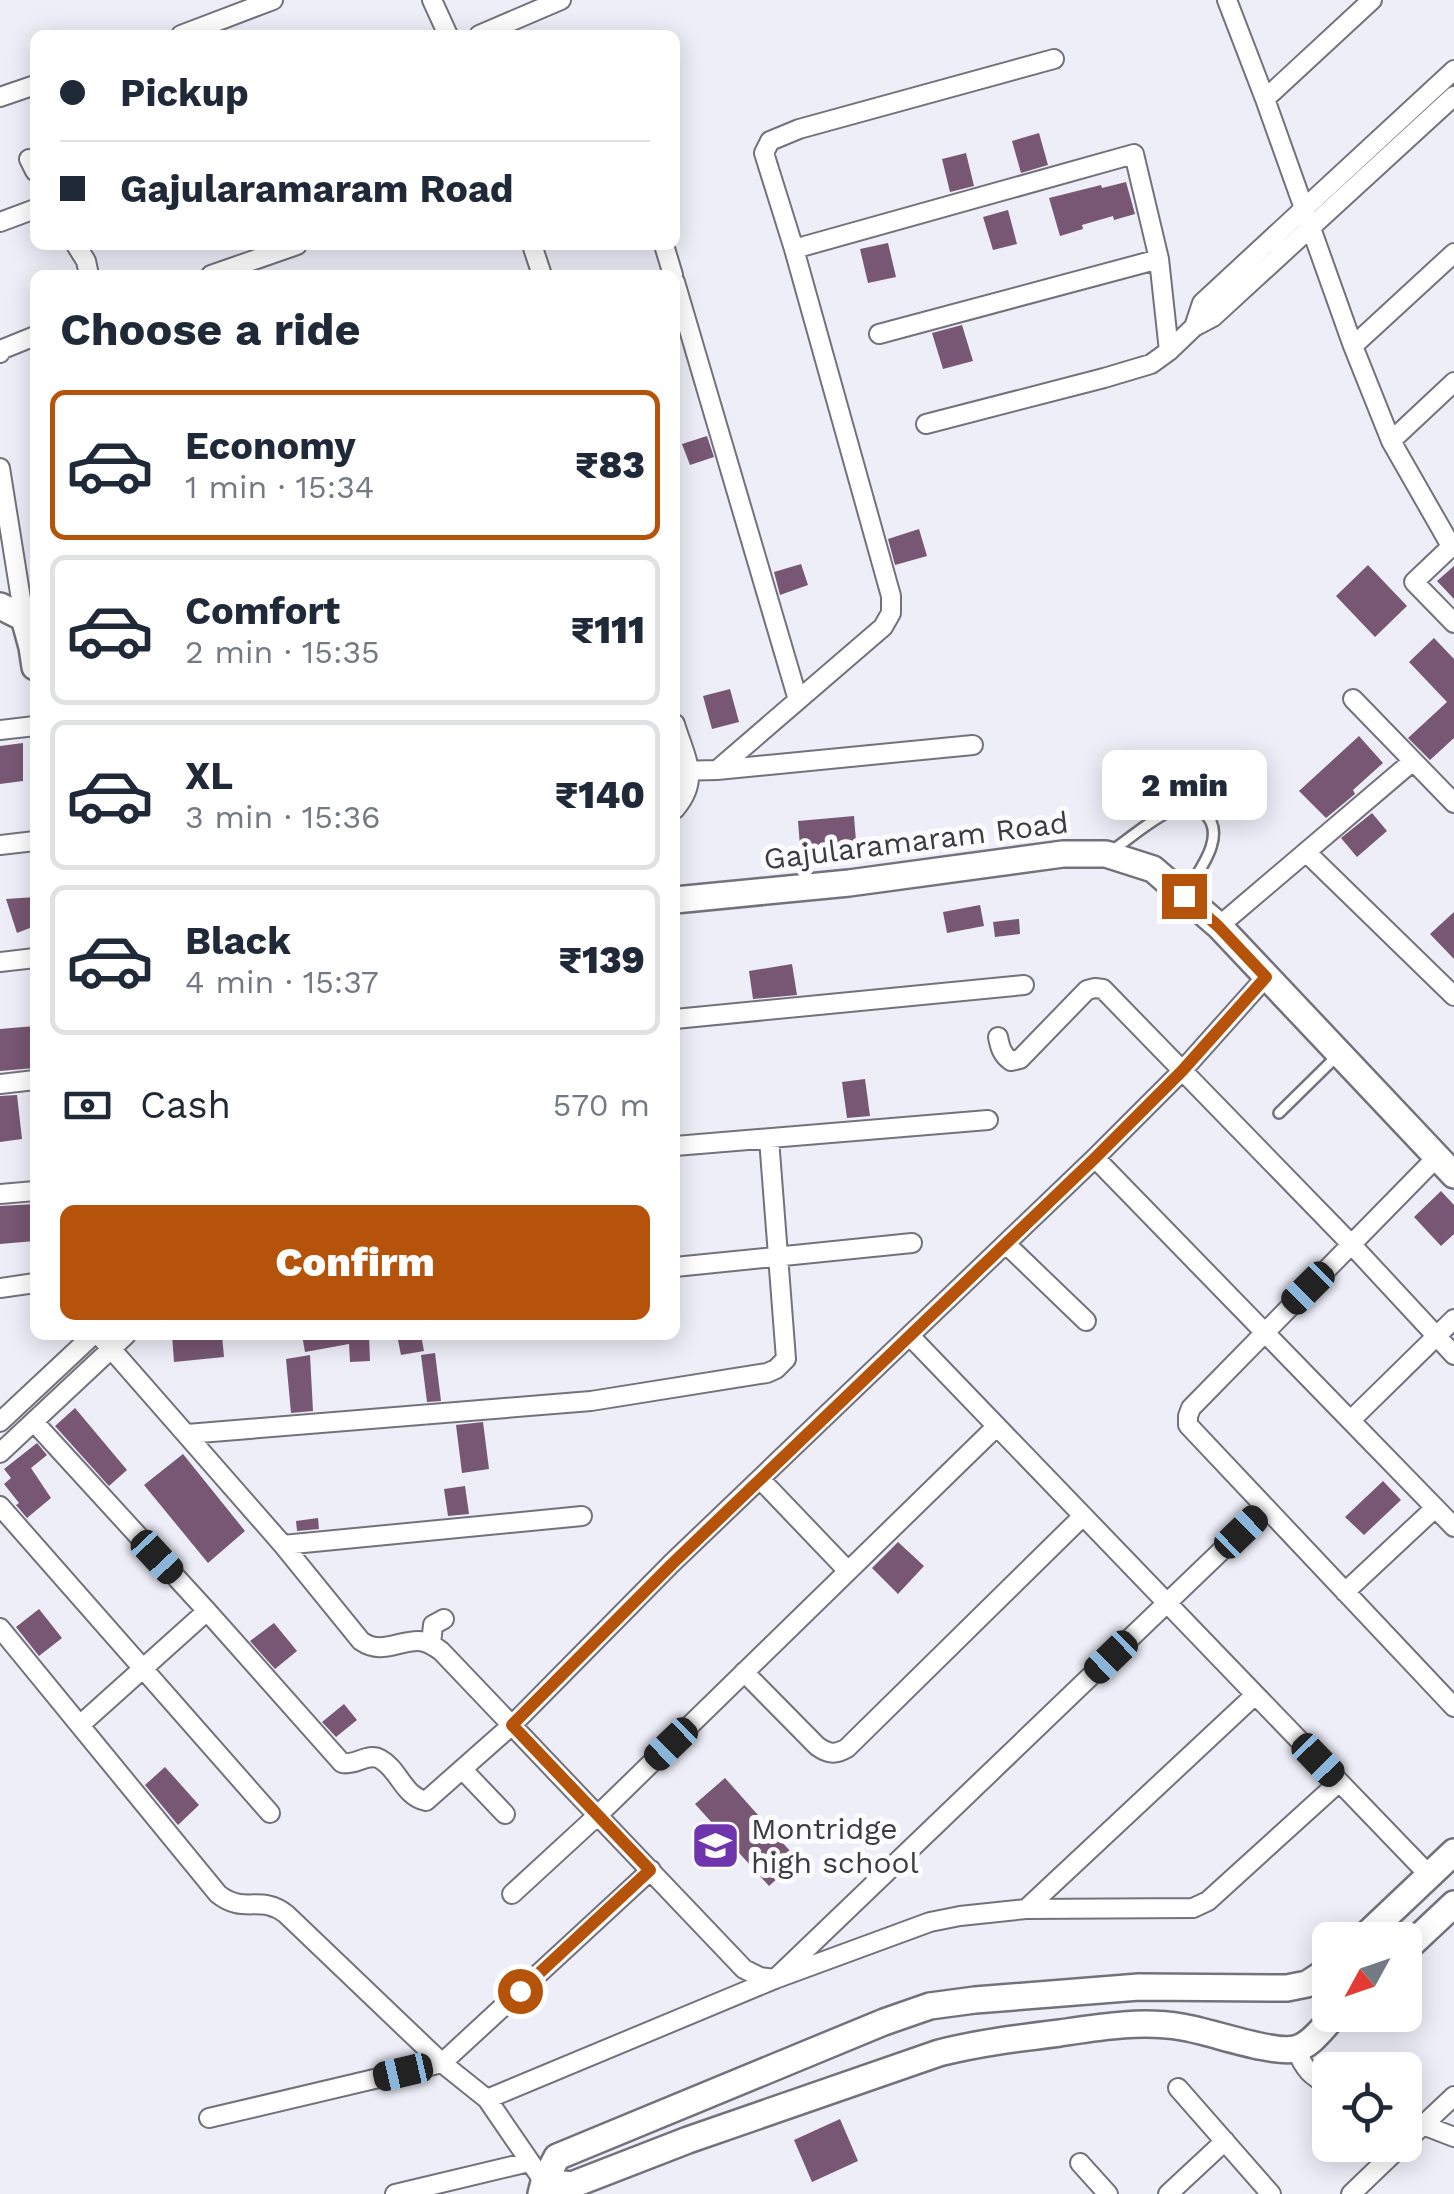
<!DOCTYPE html>
<html lang="en">
<head>
<meta charset="utf-8">
<style>
  body { margin:0; font-family:"Work Sans",sans-serif; background:#f6f6f7; color:#1f2937; height:100vh; display:flex; flex-direction:column; font-size:38px; white-space:nowrap }
  * { box-sizing:border-box; margin:0 }
  p { font-size:32px; color:#747a83 }
  .icon { flex:none; width:55px; height:55px; fill:none; stroke:currentColor; stroke-width:2; stroke-linecap:round; stroke-linejoin:round }
  .map { position:relative; flex:1; overflow:hidden }
  .side { position:absolute; left:30px; top:270px; width:650px; height:1070px; display:flex; flex-direction:column; background:#fff; border-radius:15px; box-shadow:0 5px 25px #0003 }
  .side>* { flex:none }
  .guide { position:absolute; left:30px; top:30px; width:650px; height:220px; border-radius:15px; box-shadow:0 5px 25px #0003; display:grid; align-content:center; height:220px; padding:0 30px; background:#fff }
  .needle { width:65px; rotate:230deg }
  .buttons { position:absolute; left:1312px; top:1922px; display:grid; gap:20px }
  .buttons a { display:grid; place-items:center; width:110px; height:110px; border-radius:15px; background:#fff; box-shadow:0 5px 25px #0003; font-size:50px }
  .end { position:absolute; width:45px; height:45px; margin:-22px; border:12px solid #b45309; background:#fff; box-shadow:0 0 0 5px #fff }
  .from { border-radius:50% }
  .bubble { position:absolute; height:70px; border-radius:15px; background:#fff; box-shadow:0 5px 25px #0003; font-size:32px; font-weight:800; line-height:70px; text-align:center }
  .car { position:absolute; width:30px; height:60px; margin:-30px -15px; border-radius:12px; box-shadow:0 0 8px 2px #0007; background:linear-gradient(#222 24%,#8ab4d8 0 40%,#222 0 76%,#8ab4d8 0 86%,#222 0) }
  .guide b { display:flex; align-items:center; gap:35px; height:95px; font-size:38px }
  .guide b+b { border-top:2px solid #e0e1e3 }
  .guide i { width:25px; height:25px; background:#1f2937 }
  ul { padding:0; list-style:none }
  li { display:flex; align-items:center; gap:30px; height:150px; margin:0 20px 15px; padding:0 10px; border:5px solid #e0e1e3; border-radius:15px }
  li div { flex:1 }
  li b { display:block; font-size:38px }
  li em { font-style:normal; font-weight:800 }
  li.on { border-color:#b45309 }
  li>.icon { width:90px; height:90px; stroke-width:1.5 }
  h2 { padding:0 30px; font-size:45px; line-height:120px }
  .pay { display:flex; align-items:center; gap:25px; height:110px; padding:0 30px; font-size:38px }
  .pay p { margin-inline-start:auto }
  .action { display:flex; gap:20px; margin-top:auto; padding:20px 30px }
  .action a { flex:1; height:115px; border-radius:15px; background:#b45309; color:#fff; font-size:40px; font-weight:800; line-height:115px; text-align:center }
  .map>svg:first-child { display:block }
  .building { fill:#775773 }
  .lines { fill:none; stroke-linecap:round; stroke-linejoin:round }
  .lane-casing { stroke:#73727c; stroke-width:14 }
  .street-casing { stroke:#73727c; stroke-width:22 }
  .secondary-casing { stroke:#73727c; stroke-width:30 }
  .lane { stroke:#fff; stroke-width:9 }
  .street { stroke:#fff; stroke-width:18 }
  .secondary { stroke:#fff; stroke-width:25 }
  .route { stroke:#b45309; stroke-width:12 }
  .labels { text-anchor:middle; stroke-width:10; stroke-linejoin:round; paint-order:stroke }
  .street-label { font-size:30px; fill:#3c3c40; stroke:#fcfcfe }
  .poi-label { font-size:30px; fill:#3c3c40; stroke:#fcfcfe; text-anchor:start }
</style>
</head>
<body>
<div class="map">
<svg width="1454" height="2194" viewBox="0 0 1454 2194">
  <rect width="100%" height="100%" fill="#eeeef9"/>
  <!-- building -->
  <path class="building" d="M 1039,133 L 1048,165 L 1021,173 L 1012,141 Z
    M 966,153 L 974,186 L 950,192 L 942,159 Z
    M 1126,182 L 1135,214 L 1114,220 L 1113,216 L 1082,225 L 1083,229 L 1060,236 L 1049,198 L 1101,185 L 1102,188 Z
    M 1008,210 L 1017,244 L 993,250 L 983,217 Z
    M 888,243 L 896,277 L 868,283 L 860,249 Z
    M 962,325 L 973,361 L 943,369 L 932,333 Z
    M 707,436 L 714,457 L 690,465 L 682,444 Z
    M 919,529 L 927,556 L 895,565 L 888,539 Z
    M 801,564 L 808,585 L 780,595 L 774,572 Z
    M 1368,565 L 1407,606 L 1375,637 L 1336,596 Z
    M 1454,566 L 1454,599 L 1437,581 Z
    M 1434,638 L 1454,659 L 1454,738 L 1430,760 L 1408,738 L 1447,702 L 1409,662 Z
    M 730,689 L 739,722 L 712,729 L 703,696 Z
    M 1359,736 L 1383,763 L 1353,790 L 1355,794 L 1326,818 L 1299,791 Z
    M 23,743 L 23,781 L 0,784 L 0,746 Z
    M 1372,813 L 1387,831 L 1357,857 L 1341,838 Z
    M 854,816 L 857,854 L 801,859 L 798,821 Z
    M 35,897 L 35,926 L 17,933 L 6,899 Z
    M 980,905 L 984,926 L 947,933 L 943,912 Z
    M 1454,912 L 1454,959 L 1430,934 Z
    M 1019,919 L 1020,934 L 995,937 L 993,922 Z
    M 792,964 L 797,995 L 753,999 L 749,971 Z
    M 35,1026 L 35,1068 L 0,1071 L 0,1029 Z
    M 865,1079 L 870,1116 L 847,1118 L 842,1082 Z
    M 17,1095 L 22,1139 L 0,1142 L 0,1096 Z
    M 1441,1191 L 1454,1205 L 1454,1234 L 1441,1246 L 1414,1217 Z
    M 35,1204 L 35,1241 L 0,1244 L 0,1206 Z
    M 172,1335 L 222,1335 L 224,1357 L 174,1362 Z
    M 302,1335 L 369,1335 L 370,1361 L 350,1362 L 349,1344 L 305,1352 Z
    M 397,1335 L 421,1335 L 424,1351 L 401,1355 Z
    M 435,1353 L 441,1401 L 427,1402 L 421,1355 Z
    M 310,1355 L 313,1411 L 291,1413 L 286,1359 Z
    M 75,1408 L 127,1470 L 109,1486 L 55,1426 Z
    M 483,1422 L 489,1469 L 462,1473 L 456,1425 Z
    M 37,1443 L 47,1455 L 31,1468 L 51,1498 L 27,1518 L 16,1505 L 19,1503 L 4,1484 L 11,1478 L 4,1469 Z
    M 183,1454 L 245,1531 L 208,1563 L 144,1485 Z
    M 1383,1481 L 1401,1500 L 1364,1535 L 1345,1517 Z
    M 465,1486 L 469,1514 L 448,1516 L 444,1489 Z
    M 318,1518 L 319,1529 L 297,1531 L 296,1521 Z
    M 898,1542 L 924,1566 L 898,1594 L 872,1568 Z
    M 39,1609 L 62,1638 L 39,1656 L 16,1627 Z
    M 274,1623 L 297,1651 L 275,1669 L 250,1641 Z
    M 344,1704 L 357,1720 L 336,1737 L 322,1722 Z
    M 165,1767 L 199,1805 L 178,1825 L 145,1785 Z
    M 725,1778 L 798,1860 L 769,1886 L 695,1804 Z
    M 840,2119 L 858,2161 L 812,2182 L 794,2140 Z"/>
  <g class="lines">
    <defs>
      <path id="lane" d="M 1113,850 C 1130,838 1162,811 1181,807 C 1190,806 1198,809 1204,813 C 1229,834 1198,872 1186,892
        M 1279,1113 L 1337,1056"/>
      <path id="street" d="M 432,0 L 448,35
        M 1227,0 L 1265,99 L 1353,346
        M 181,35 L 273,0
        M 479,35 L 561,0
        M 0,97 L 35,85
        M 1265,99 L 1372,0
        M 29,159 L 35,171
        M 0,222 L 35,209
        M 76,245 L 86,261 L 89,275
        M 532,245 L 542,275
        M 664,245 L 673,275
        M 794,249 L 1134,154 L 1159,259 L 1169,351
        M 211,275 L 297,245
        M 675,282 L 798,700
        M 1194,327 L 1202,303 L 1454,70
        M 879,334 L 1159,259
        M 0,353 L 3,349 L 35,336
        M 926,424 L 1104,378 L 1151,364 L 1169,351 L 1194,327 L 1213,317 L 1454,96
        M 1391,441 L 1454,382
        M 0,468 L 24,618
        M 1454,544 L 1414,582 L 1454,623
        M 1451,546 L 1391,441 L 1353,346 L 1454,253
        M 1353,699 L 1454,803
        M 675,724 C 685,758 701,779 675,809
        M 0,730 L 35,726
        M 717,770 L 973,745
        M 675,771 L 717,770 L 883,627 L 891,613 L 891,596 L 794,249 L 764,153 L 770,141 L 799,129 L 1054,59
        M 0,845 L 35,841
        M 1306,852 L 1454,996
        M 1219,926 L 1413,761
        M 0,962 L 35,958
        M 675,1019 L 1024,985
        M 998,1037 C 1000,1047 1002,1055 1011,1061 L 1020,1059 L 1087,990 L 1095,988 L 1103,989 L 1351,1244 L 1454,1355
        M 0,1084 L 35,1080
        M 675,1146 L 988,1120
        M 1095,1158 L 1454,1527
        M 1436,1158 L 1191,1408 L 1188,1416 L 1188,1425 L 1454,1707
        M 0,1194 L 35,1191
        M 1006,1244 L 1086,1321
        M 675,1267 L 912,1243
        M 0,1288 L 35,1283
        M 99,1335 L 283,1545 L 361,1641 C 381,1655 397,1641 418,1641 C 427,1641 434,1646 441,1651 L 744,1969 L 760,1977 L 775,1979 L 930,1922 L 960,1916 L 1026,1909 L 1193,1908 L 1208,1901 L 1339,1782
        M 910,1336 L 1430,1876
        M 1351,1420 L 1454,1319
        M 0,1422 L 93,1335
        M 34,1422 L 207,1611 L 342,1763 C 356,1766 368,1752 380,1759 C 399,1769 403,1796 426,1801 L 512,1725 L 672,1563 L 1095,1158 L 1182,1071 L 1266,977
        M 187,1434 L 591,1401 L 767,1373 L 776,1369 L 786,1359 L 769,1139
        M 0,1453 L 126,1335
        M 761,1480 L 848,1571
        M 0,1506 L 270,1813
        M 283,1545 L 582,1516
        M 1345,1592 L 1435,1508
        M 0,1628 L 218,1894 C 244,1915 261,1894 286,1914 L 442,2063 L 487,2099 L 544,2182
        M 431,1644 L 433,1625 L 444,1619
        M 744,1672 L 817,1746 C 828,1754 835,1755 847,1748 L 1083,1516
        M 80,1725 L 207,1611
        M 463,1770 L 505,1814
        M 512,1894 L 598,1815 L 996,1427
        M 1026,1909 L 1255,1695
        M 1296,2049 C 1304,2069 1311,2077 1330,2085
        M 1178,2088 L 1271,2194
        M 487,2099 L 775,1979 L 1266,1508
        M 209,2118 L 442,2063 L 651,1870
        M 1405,2118 L 1454,2137
        M 1405,2142 L 1454,2096
        M 1080,2163 L 1108,2194
        M 395,2194 L 529,2162
        M 1168,2194 L 1225,2141
        M 1351,2194 L 1402,2145"/>
      <path id="secondary" d="M 0,606 L 24,618 L 32,647 L 35,667
        M 675,900 L 849,883 L 1063,854 L 1106,854 L 1153,869 L 1219,926 L 1454,1175
        M 1361,1940 L 1454,1852
        M 1405,1950 L 1454,1904
        M 544,2182 L 572,2185 L 688,2140 L 939,2053 C 978,2043 1019,2038 1060,2033 C 1100,2027 1141,2020 1182,2027 C 1209,2031 1271,2054 1295,2049 C 1311,2046 1324,2026 1335,2015
        M 541,2194 L 544,2182 L 557,2157 L 884,2022 L 930,2006 L 975,2000 L 1139,1987 L 1287,1988 L 1307,1984 L 1330,1969"/>
    </defs>
    <!-- lane casing -->
    <use href="#lane" class="lane-casing"/>
    <!-- street casing -->
    <use href="#street" class="street-casing"/>
    <!-- secondary casing -->
    <use href="#secondary" class="secondary-casing"/>
    <!-- lane -->
    <use href="#lane" class="lane"/>
    <!-- street -->
    <use href="#street" class="street"/>
    <!-- secondary -->
    <use href="#secondary" class="secondary"/>
  </g>
  <g class="lines">
    <!-- route -->
    <path class="route" d="M 520,1991 L 650,1870 L 512,1725 L 672,1564 L 1095,1158 L 1182,1071 L 1266,977 L 1218,926 L 1184,896"/>
  </g>
  <!-- icons -->
  <defs>
    <symbol id="school-square" viewBox="-11 -11 22 22"><rect x="-9" y="-9" width="18" height="18" rx="4" fill="#6f35ac" stroke="#fcfcfe"/><path d="M0-5L7-2L0 1L-7-2ZM-4 1L0 2.5L4 1V4Q0 6-4 4Z" fill="#fff"/></symbol>
  </defs>
  <g fill-rule="evenodd">
    <use href="#school-square" x="688" y="1818" width="55" height="55"/>
  </g>
  <g class="labels">
    <!-- street labels -->
    <g class="street-label">
      <text transform="translate(916 841) rotate(-7)" y="10">Gajularamaram Road</text>
    </g>
    <!-- poi labels -->
    <g class="poi-label">
      <text x="751" y="1839">Montridge<tspan x="751" dy="34">high school</tspan></text>
    </g>
  </g>
</svg>
<div class="buttons">
<a><svg class="needle" viewBox="-14 -14 28 28"><path d="M0-13l5 13h-10z" fill="#e53935"/><path d="M0 13l5-13h-10z" fill="#747a83"/></svg></a>
<a><svg class="icon" aria-label="locate" viewBox="0 0 24 24"><circle cx="12" cy="12" r="6"/><path d="M12 2v4M12 18v4M2 12h4M18 12h4"/></svg></a>
</div>
<i class="end from" style="left:520px;top:1991px"></i>
<i class="end" style="left:1184px;top:896px"></i>
<div class="bubble" style="left:1102px;top:750px;width:165px">2 min</div>
<i class="car" style="left:1308px;top:1288px;rotate:225deg"></i>
<i class="car" style="left:1241px;top:1532px;rotate:46deg"></i>
<i class="car" style="left:157px;top:1557px;rotate:137deg"></i>
<i class="car" style="left:1111px;top:1657px;rotate:226deg"></i>
<i class="car" style="left:671px;top:1744px;rotate:226deg"></i>
<i class="car" style="left:1318px;top:1760px;rotate:136deg"></i>
<i class="car" style="left:403px;top:2072px;rotate:257deg"></i>
<div class="guide">
<b><i class="from"></i>Pickup</b>
<b><i></i>Gajularamaram Road</b>
</div>
<section class="side">
<h2>Choose a ride</h2>
<ul>
<li class="on"><svg class="icon" aria-label="car" viewBox="0 0 24 24"><path d="M5 17H2v-5l4-1 3-4h7l3 4 3 1v5h-3M9 17h6M6 11h13"/><circle cx="7" cy="17" r="2"/><circle cx="17" cy="17" r="2"/></svg><div><b>Economy</b><p>1 min · 15:34</p></div><em>₹83</em></li>
<li><svg class="icon" aria-label="car" viewBox="0 0 24 24"><path d="M5 17H2v-5l4-1 3-4h7l3 4 3 1v5h-3M9 17h6M6 11h13"/><circle cx="7" cy="17" r="2"/><circle cx="17" cy="17" r="2"/></svg><div><b>Comfort</b><p>2 min · 15:35</p></div><em>₹111</em></li>
<li><svg class="icon" aria-label="car" viewBox="0 0 24 24"><path d="M5 17H2v-5l4-1 3-4h7l3 4 3 1v5h-3M9 17h6M6 11h13"/><circle cx="7" cy="17" r="2"/><circle cx="17" cy="17" r="2"/></svg><div><b>XL</b><p>3 min · 15:36</p></div><em>₹140</em></li>
<li><svg class="icon" aria-label="car" viewBox="0 0 24 24"><path d="M5 17H2v-5l4-1 3-4h7l3 4 3 1v5h-3M9 17h6M6 11h13"/><circle cx="7" cy="17" r="2"/><circle cx="17" cy="17" r="2"/></svg><div><b>Black</b><p>4 min · 15:37</p></div><em>₹139</em></li>
</ul>
<div class="pay"><svg class="icon" aria-label="cash" viewBox="0 0 24 24"><path d="M3 7h18v10H3z"/><circle cx="12" cy="12" r="2"/></svg>Cash<p>570 m</p></div>
<div class="action"><a>Confirm</a></div>
</section>
</div>
</body>
</html>
